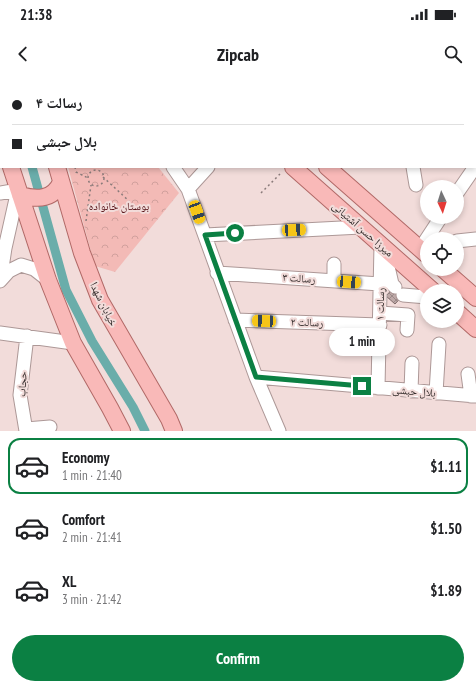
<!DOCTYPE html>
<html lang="en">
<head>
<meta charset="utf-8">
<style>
  body { margin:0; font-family:"PT Sans Narrow","Noto Naskh Arabic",sans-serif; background:#f2f2f2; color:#202124; height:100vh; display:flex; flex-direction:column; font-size:15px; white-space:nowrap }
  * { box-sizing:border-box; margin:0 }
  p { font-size:13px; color:#757577 }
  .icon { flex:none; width:22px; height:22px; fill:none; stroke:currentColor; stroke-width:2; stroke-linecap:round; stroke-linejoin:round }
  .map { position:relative; height:351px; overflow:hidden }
  .drawer { display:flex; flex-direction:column; background:#fff; flex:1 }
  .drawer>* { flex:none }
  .guide { position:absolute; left:0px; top:0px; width:476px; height:88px; box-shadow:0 2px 6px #0003; display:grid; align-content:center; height:88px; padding:0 12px; background:#fff }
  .needle { width:26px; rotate:176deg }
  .fabs { position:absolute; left:420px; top:100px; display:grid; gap:8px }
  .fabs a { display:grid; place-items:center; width:44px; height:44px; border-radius:50%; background:#fff; box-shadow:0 2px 6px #0003; font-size:20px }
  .end { position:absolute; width:18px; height:18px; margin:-9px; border:5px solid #0b8043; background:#fff; box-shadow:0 0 0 2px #fff }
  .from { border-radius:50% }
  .bubble { position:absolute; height:28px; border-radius:14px; background:#fff; box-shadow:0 2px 6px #0003; font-size:13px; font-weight:800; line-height:28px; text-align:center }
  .car { position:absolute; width:12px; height:24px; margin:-12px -6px; border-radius:5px; box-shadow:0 0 3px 1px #0007; background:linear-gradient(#f5c518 24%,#345 0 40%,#f5c518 0 76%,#345 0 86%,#f5c518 0) }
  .guide b { display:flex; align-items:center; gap:14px; height:38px; font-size:15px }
  .guide b+b { border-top:1px solid #e0e0e0 }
  .guide i { width:10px; height:10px; background:#202124 }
  ul { padding:7px 0 0; list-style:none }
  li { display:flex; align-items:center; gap:12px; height:56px; margin:0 8px 6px; padding:0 4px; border:2px solid transparent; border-radius:12px }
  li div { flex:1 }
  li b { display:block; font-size:15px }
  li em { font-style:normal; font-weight:800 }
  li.on { border-color:#0b8043 }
  li>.icon { width:36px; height:36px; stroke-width:1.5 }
  .action { display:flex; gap:8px; margin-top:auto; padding:8px 12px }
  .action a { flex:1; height:46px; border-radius:24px; background:#0b8043; color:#fff; font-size:16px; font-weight:800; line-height:46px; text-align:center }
  .status { display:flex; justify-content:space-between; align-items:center; height:28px; padding:0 20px; background:#fff; direction:ltr }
  .status svg { height:11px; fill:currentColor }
  header { display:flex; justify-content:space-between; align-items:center; height:52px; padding:0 12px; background:#fff; font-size:18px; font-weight:800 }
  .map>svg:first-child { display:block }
  .park { fill:url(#park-crowns) }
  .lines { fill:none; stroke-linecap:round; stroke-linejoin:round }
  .canal { stroke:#6aadaa; stroke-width:9 }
  .building { fill:url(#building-cross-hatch); stroke:#7f6b6a }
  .minor-casing { stroke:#ad9897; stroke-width:15 }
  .major-casing { stroke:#b16967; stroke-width:18 }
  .path { stroke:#8a7b7a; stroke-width:1.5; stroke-dasharray:2 3; stroke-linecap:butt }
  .minor { stroke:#fff; stroke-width:13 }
  .major { stroke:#f9b9b8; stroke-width:16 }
  .route { stroke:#0b8043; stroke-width:5 }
  .labels { text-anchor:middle; stroke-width:4; stroke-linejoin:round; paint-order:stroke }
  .park-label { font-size:11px; fill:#520e13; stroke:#f2dcda }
  .street-label { font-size:11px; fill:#332b2a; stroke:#f2dcda }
</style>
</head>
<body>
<div class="status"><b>21:38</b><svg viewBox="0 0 49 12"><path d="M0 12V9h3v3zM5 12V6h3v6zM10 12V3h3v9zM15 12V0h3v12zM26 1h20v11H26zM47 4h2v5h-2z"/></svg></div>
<header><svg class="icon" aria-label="back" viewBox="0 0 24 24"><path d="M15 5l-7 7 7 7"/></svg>Zipcab<svg class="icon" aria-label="search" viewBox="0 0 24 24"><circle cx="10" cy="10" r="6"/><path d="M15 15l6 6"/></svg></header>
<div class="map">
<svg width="476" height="351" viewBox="0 0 476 351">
  <defs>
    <pattern id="park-crowns" width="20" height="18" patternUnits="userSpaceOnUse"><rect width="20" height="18" fill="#f3bab6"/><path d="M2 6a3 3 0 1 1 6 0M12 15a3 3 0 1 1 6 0" fill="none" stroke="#d1a09d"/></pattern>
    <pattern id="building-cross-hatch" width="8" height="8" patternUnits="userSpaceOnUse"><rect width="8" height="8" fill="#bea9a8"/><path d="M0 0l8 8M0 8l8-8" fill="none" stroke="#9b8a89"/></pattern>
  </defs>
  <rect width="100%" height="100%" fill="#f2dcda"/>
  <!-- park -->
  <path class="park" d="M 68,87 L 158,87 L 179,113 L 115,192 L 95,186 Z"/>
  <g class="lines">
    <!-- canal -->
    <path class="canal" d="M 15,0 L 15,1
      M 32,87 L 66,210 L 92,261 L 133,327 L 145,351"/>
  </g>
  <!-- building -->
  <path class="building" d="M 396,205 L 405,213 L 395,224 L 386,216 Z"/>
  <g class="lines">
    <defs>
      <path id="minor" d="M 80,0 L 81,1
        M 125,1 L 126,0
        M 268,1 L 269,0
        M 389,1 L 389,0
        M 475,55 L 476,55
        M 173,87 L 188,109 L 256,297 L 279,351
        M 413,87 L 416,105
        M 188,109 L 208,87
        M 0,113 L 18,110 L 5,168 L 0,201
        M 457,113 L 475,87
        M 205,155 L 361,147
        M 457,161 L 476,159
        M 420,169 L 441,137
        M 386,178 L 392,204 L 395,207
        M 334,184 L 334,201
        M 217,193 L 380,204
        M 0,201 L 9,191 L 21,185 L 34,189 L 48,200
        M 403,215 L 427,217
        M 380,233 L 408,235 L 407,250
        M 235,240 L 380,245
        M 0,253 L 73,263
        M 468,294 L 471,316
        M 256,297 L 476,316
        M 378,308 L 381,165
        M 411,311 L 412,283
        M 436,313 L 439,264
        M 26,349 L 50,347
        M 26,351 L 20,315 L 27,256"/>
      <path id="major" d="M 40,0 L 40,1
        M 195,0 L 196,1
        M 228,0 L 229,1
        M 0,49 L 1,53
        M 11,87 L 48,200 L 73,263 L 110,328 L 122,351
        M 57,87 L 82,173 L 100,220 L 169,339 L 174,351
        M 293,87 L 433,211
        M 327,87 L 427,175
        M 20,115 C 37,120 53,120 61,102
        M 443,189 L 476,218
        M 457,232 L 476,249"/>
    </defs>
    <!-- minor casing -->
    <use href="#minor" class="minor-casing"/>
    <!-- major casing -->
    <use href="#major" class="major-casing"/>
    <!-- path -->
    <path class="path" d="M 54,0 L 55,1
      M 75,87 L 76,92 L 88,98
      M88 98a8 8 0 1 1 16 0a8 8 0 1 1-16 0Z
      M 103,97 L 129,121
      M 261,113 L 280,94
      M 86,141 L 91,105"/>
    <!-- minor -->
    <use href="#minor" class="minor"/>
    <!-- major -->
    <use href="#major" class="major"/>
  </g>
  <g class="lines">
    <!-- route -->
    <path class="route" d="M 235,153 L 205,155 L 256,297 L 362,306"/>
  </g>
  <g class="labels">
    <!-- park labels -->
    <g class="park-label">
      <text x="119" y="130">بوستان خانواده</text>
    </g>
    <!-- street labels -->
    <g class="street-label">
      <text transform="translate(363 149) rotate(41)" y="4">میرزا حسن آشتیانی</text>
      <text transform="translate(299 198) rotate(4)" y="4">رسالت ۳</text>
      <text transform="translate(104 224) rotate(64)" y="4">خیابان شهدا</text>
      <text transform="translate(380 224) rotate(-89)" y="4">رسالت ۱</text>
      <text transform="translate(307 242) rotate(2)" y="4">رسالت ۲</text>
      <text transform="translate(22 304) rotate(-87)" y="4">حجاب</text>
      <text transform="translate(414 311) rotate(5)" y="4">بلال حبشی</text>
    </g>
  </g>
</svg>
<div class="fabs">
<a><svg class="needle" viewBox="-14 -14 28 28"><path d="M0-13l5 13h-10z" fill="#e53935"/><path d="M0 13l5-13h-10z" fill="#757577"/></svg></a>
<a><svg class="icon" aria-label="locate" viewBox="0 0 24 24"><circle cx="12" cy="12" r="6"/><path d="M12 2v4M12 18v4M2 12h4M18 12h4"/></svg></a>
<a><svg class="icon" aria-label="layers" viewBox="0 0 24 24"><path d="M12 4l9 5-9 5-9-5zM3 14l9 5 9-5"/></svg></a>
</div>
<i class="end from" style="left:235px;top:153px"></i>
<i class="end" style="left:362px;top:306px"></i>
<div class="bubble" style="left:329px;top:248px;width:66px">1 min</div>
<i class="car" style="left:197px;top:132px;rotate:160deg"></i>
<i class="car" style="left:294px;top:150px;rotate:87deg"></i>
<i class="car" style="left:349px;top:202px;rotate:94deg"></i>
<i class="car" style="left:264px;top:241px;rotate:272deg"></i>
<div class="guide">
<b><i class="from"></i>رسالت ۴</b>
<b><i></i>بلال حبشی</b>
</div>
</div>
<section class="drawer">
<ul>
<li class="on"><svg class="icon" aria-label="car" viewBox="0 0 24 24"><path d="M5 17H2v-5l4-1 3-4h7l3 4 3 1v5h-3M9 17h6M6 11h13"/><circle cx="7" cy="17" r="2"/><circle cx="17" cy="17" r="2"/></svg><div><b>Economy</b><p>1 min · 21:40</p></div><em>$1.11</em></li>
<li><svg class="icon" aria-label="car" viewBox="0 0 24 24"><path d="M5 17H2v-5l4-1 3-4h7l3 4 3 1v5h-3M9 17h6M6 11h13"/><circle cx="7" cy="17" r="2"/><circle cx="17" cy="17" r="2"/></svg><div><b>Comfort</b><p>2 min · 21:41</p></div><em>$1.50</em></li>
<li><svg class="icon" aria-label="car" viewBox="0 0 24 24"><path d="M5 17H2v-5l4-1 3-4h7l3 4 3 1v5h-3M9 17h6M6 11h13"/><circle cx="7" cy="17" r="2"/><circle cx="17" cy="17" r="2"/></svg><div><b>XL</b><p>3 min · 21:42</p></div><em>$1.89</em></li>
</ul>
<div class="action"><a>Confirm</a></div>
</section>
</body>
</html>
